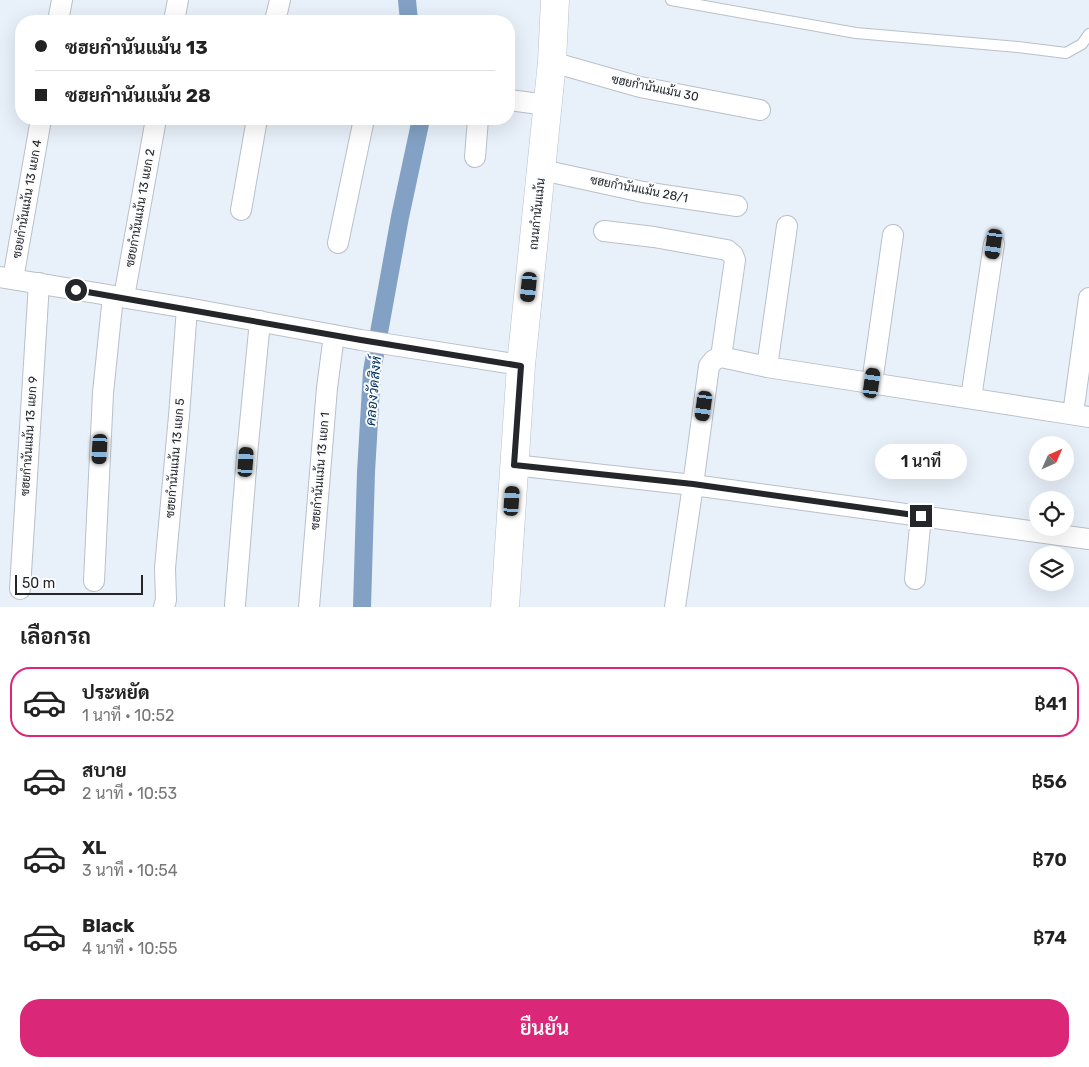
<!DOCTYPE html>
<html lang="th">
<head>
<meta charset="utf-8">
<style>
  body { margin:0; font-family:Rubik,Sarabun,sans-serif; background:#f6f6f6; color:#222; height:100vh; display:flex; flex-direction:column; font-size:19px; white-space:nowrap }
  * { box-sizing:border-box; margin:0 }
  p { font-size:16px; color:#767676 }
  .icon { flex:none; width:28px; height:28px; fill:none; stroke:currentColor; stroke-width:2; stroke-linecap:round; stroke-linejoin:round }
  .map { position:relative; height:607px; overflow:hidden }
  .details { display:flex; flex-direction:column; background:#fff; flex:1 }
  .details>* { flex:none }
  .top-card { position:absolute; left:15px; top:15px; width:500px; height:110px; border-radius:20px; box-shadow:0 5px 20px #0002; display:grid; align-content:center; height:110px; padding:0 20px; background:#fff }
  .needle { width:32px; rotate:45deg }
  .controls { position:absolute; left:1029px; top:436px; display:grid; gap:10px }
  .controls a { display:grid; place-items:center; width:45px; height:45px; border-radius:50%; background:#fff; box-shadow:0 5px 20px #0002; font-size:25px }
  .scale { position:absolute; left:15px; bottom:12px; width:128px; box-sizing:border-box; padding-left:5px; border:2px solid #242629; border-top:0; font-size:14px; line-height:18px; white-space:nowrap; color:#242629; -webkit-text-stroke:4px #fbfcfe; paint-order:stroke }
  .end { position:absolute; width:22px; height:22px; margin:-11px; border:6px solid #242629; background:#fff; box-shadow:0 0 0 2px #fff }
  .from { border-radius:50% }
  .bubble { position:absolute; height:35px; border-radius:18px; background:#fff; box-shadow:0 5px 20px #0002; font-size:16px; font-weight:600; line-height:35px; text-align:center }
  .car { position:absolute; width:15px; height:30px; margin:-15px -8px; border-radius:6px; box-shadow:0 0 4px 1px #0007; background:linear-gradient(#222 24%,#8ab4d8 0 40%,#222 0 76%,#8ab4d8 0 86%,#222 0) }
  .top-card b { display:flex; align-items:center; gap:18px; height:48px; font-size:19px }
  .top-card b+b { border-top:1px solid #e0e0e0 }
  .top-card i { width:12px; height:12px; background:#222 }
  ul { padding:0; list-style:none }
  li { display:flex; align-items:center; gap:15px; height:70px; margin:0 10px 8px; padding:0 10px; border:2px solid transparent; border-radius:20px }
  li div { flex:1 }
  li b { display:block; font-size:19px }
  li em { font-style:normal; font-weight:600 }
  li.current { border-color:#db2777 }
  li>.icon { width:45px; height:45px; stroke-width:1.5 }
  h2 { padding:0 20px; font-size:22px; line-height:60px }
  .button { display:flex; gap:10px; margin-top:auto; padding:10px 20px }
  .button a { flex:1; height:58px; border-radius:20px; background:#db2777; color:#fff; font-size:20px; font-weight:600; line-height:58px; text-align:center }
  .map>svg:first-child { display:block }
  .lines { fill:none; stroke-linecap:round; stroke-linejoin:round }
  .canal { stroke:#82a1c4; stroke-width:18 }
  .lane-casing { stroke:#b9c0c9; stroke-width:12 }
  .street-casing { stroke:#b9c0c9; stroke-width:22 }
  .secondary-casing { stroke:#b9c0c9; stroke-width:29 }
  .lane { stroke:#fff; stroke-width:10 }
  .street { stroke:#fff; stroke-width:20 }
  .secondary { stroke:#fff; stroke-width:28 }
  .route { stroke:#242629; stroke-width:6 }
  .labels { text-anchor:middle; stroke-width:4; stroke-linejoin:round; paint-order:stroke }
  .street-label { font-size:12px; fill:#242629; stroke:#fbfcfe }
  .water-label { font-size:14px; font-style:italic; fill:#073563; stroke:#fbfcfe }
</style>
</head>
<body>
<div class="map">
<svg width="1089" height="607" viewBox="0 0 1089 607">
  <rect width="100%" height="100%" fill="#e8f0f9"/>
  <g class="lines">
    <!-- canal -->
    <path class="canal" d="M 407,0 L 409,21
      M 362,607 L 366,472 L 372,371 L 400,217 L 421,119"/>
    <defs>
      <path id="lane" d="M 671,0 L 856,33 L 1018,47 L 1066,53 L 1082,44 L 1089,34"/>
      <path id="street" d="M 58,21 L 62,0
        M 174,21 L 178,0
        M 275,21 L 280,0
        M 552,62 L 640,87 L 760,110
        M 509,100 L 547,105
        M 475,157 L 478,119
        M 542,170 L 643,192 L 737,206
        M 241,210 L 257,119
        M 604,231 L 654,237 L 727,250 L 733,255 L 735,260 L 721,357
        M 338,243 L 364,119
        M 0,277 L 187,308 L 361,340 L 521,365
        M 13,279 L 41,119
        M 124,297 L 156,119
        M 767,367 L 787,226
        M 872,383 L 893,235
        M 971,398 L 994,244
        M 1073,414 L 1089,298
        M 514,465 L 693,485 L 1089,539
        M 915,579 L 921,516
        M 94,581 L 103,393 L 113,296
        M 20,589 L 39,283
        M 235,605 L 248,444 L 260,321
        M 164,607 L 166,600 L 165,568 L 179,416 L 187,308
        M 309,607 L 327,388 L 334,335
        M 675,607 L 693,485 L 709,366 L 714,360 L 721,357 L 767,367 L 1089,417"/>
      <path id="secondary" d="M 505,607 L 521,365 L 552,62 L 555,0"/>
    </defs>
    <!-- lane casing -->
    <use href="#lane" class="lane-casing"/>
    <!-- street casing -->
    <use href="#street" class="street-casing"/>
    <!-- secondary casing -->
    <use href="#secondary" class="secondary-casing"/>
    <!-- lane -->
    <use href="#lane" class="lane"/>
    <!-- street -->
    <use href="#street" class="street"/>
    <!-- secondary -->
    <use href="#secondary" class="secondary"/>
  </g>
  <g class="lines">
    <!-- route -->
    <path class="route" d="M 76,290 L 361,340 L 521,366 L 514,465 L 693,484 L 921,516"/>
  </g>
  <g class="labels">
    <!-- street labels -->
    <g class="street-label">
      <text transform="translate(655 88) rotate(12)" y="4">ซฮยกำนันแม้น 30</text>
      <text transform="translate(639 189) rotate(11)" y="4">ซฮยกำนันแม้น 28/1</text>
      <text transform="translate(27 199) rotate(-80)" y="4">ซอยกำนันแม้น 13 แยก 4</text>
      <text transform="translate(140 208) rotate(-80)" y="4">ซฮยกำนันแม้น 13 แยก 2</text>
      <text transform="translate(537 214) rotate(-84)" y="4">ถนนกำนันแม้น</text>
      <text transform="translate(29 436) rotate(-86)" y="4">ซฮยกำนันแม้น 13 แยก 9</text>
      <text transform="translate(175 458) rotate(-85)" y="4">ซฮยกำนันแม้น 13 แยก 5</text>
      <text transform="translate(320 471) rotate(-85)" y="4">ซฮยกำนันแม้น 13 แยก 1</text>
    </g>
    <!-- water labels -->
    <g class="water-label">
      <text transform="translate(373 391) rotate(-85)" y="5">คลองวัดสิงห์</text>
    </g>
  </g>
</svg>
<div class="controls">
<a><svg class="needle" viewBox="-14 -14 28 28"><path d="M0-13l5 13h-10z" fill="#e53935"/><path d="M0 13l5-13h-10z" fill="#767676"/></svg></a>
<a><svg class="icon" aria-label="locate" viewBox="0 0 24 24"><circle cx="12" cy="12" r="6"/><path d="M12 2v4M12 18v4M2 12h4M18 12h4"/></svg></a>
<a><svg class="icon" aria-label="layers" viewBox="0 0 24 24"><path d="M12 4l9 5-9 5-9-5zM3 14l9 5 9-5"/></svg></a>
</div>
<div class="scale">50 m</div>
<i class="end from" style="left:76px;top:290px"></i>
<i class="end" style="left:921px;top:516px"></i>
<div class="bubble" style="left:875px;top:444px;width:92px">1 นาที</div>
<i class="car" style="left:994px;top:244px;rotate:188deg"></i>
<i class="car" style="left:529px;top:287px;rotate:186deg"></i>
<i class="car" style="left:872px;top:383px;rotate:8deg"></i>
<i class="car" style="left:704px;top:406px;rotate:188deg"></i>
<i class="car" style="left:100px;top:449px;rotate:183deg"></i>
<i class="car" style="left:246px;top:462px;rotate:4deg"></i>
<i class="car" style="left:512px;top:501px;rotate:4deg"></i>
<div class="top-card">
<b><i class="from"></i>ซฮยกำนันแม้น 13</b>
<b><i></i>ซฮยกำนันแม้น 28</b>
</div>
</div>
<section class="details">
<h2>เลือกรถ</h2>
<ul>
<li class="current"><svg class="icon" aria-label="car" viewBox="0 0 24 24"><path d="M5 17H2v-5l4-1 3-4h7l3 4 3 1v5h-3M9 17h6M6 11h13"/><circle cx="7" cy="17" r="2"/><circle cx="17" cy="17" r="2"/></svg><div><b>ประหยัด</b><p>1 นาที · 10:52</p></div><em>฿41</em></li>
<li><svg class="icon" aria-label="car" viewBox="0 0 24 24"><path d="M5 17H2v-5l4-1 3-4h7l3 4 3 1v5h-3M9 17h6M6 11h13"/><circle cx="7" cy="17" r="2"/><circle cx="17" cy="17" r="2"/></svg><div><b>สบาย</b><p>2 นาที · 10:53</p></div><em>฿56</em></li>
<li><svg class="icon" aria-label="car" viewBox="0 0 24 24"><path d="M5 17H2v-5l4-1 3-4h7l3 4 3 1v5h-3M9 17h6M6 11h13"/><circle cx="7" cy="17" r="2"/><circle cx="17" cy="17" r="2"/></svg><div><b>XL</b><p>3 นาที · 10:54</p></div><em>฿70</em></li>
<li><svg class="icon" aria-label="car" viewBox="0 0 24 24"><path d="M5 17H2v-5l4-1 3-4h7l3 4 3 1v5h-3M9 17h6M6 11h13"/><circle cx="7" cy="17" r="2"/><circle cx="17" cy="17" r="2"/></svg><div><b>Black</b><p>4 นาที · 10:55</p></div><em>฿74</em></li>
</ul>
<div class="button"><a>ยืนยัน</a></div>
</section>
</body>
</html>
